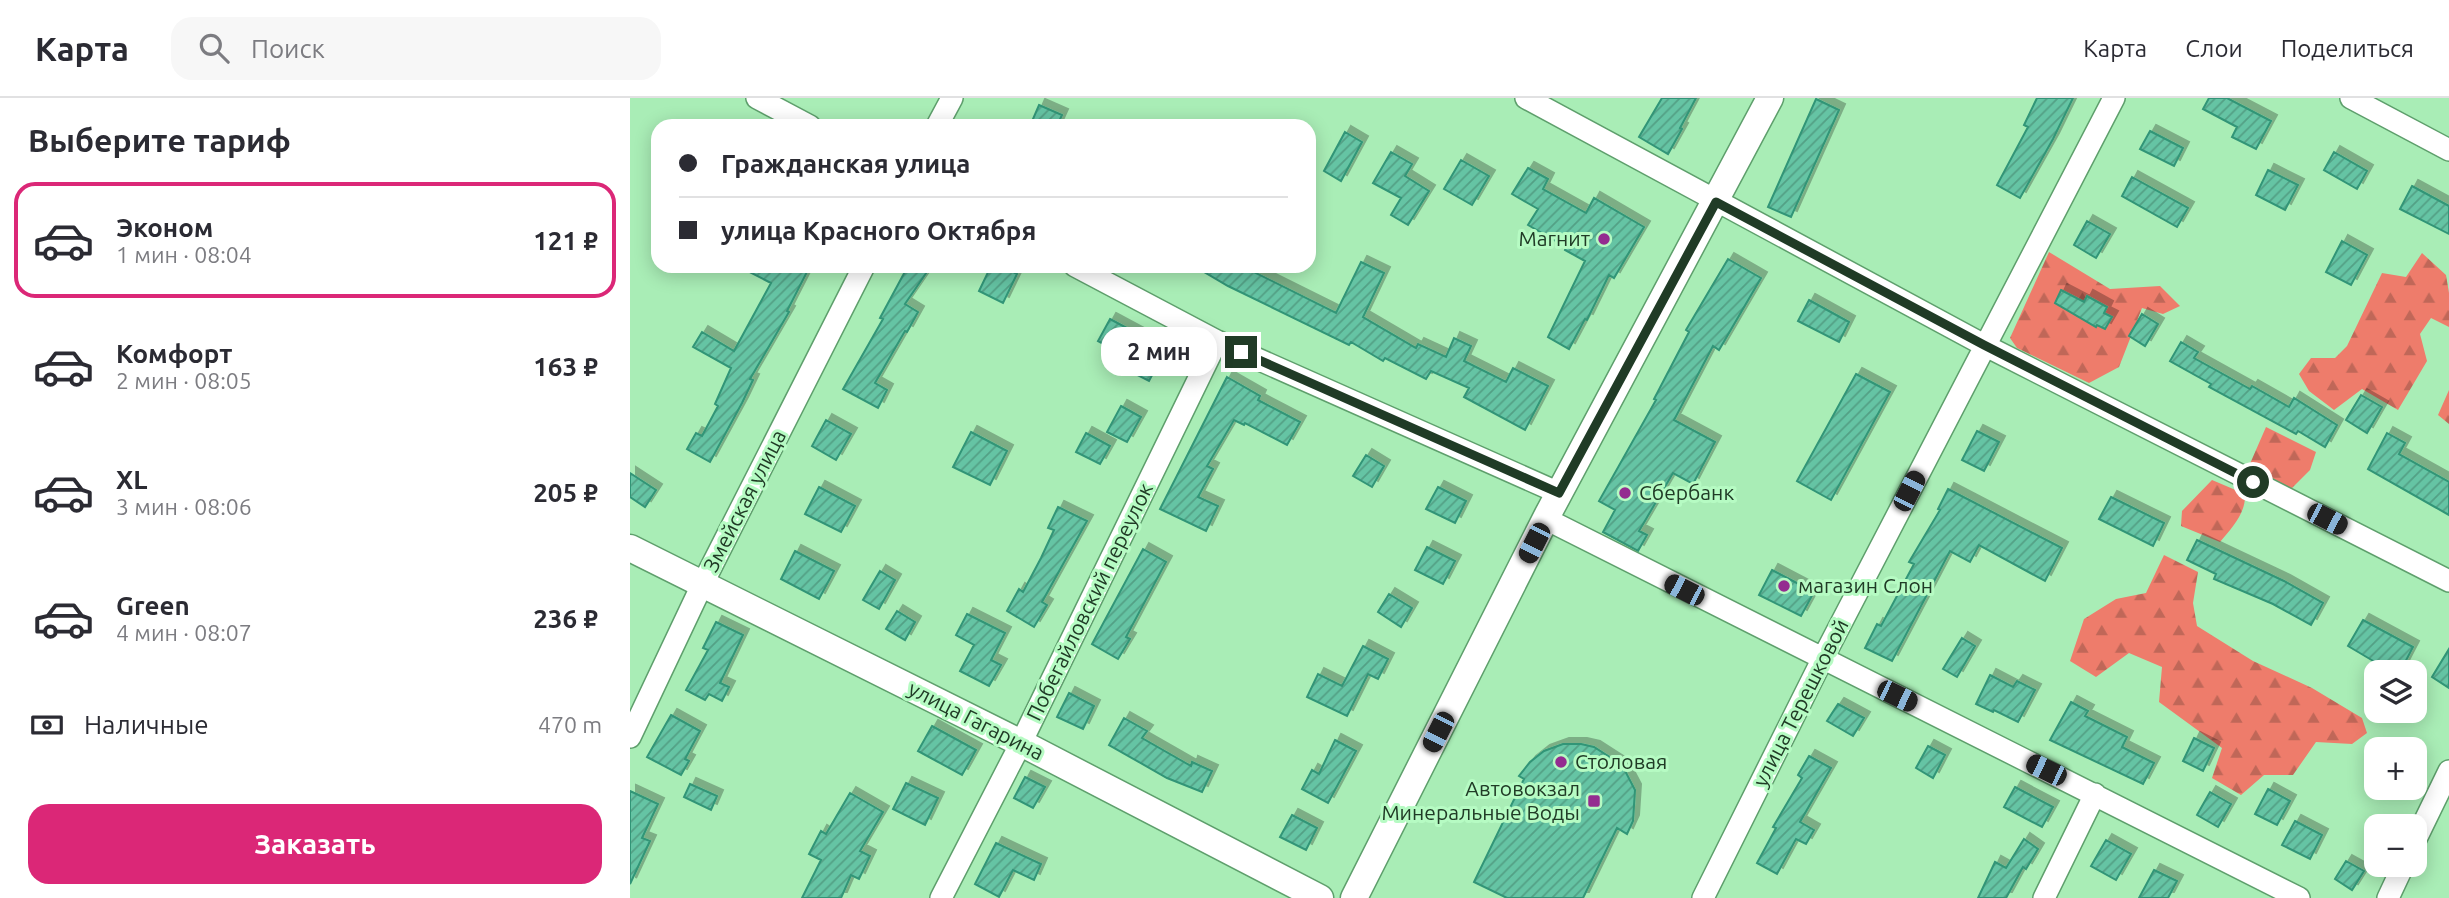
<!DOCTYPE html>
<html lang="ru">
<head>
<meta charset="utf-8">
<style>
  body { margin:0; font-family:Ubuntu,sans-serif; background:#f7f7f7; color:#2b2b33; height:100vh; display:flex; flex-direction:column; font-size:26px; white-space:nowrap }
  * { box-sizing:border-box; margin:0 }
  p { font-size:23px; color:#7c7c81 }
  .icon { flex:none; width:38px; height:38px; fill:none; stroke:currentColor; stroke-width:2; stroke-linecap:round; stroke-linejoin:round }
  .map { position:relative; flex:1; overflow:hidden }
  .side { display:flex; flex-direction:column; background:#fff; width:630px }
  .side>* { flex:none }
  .guide { position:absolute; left:21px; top:21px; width:665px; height:154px; border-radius:21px; box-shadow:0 4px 18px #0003; display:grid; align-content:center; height:154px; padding:0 28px; background:#fff }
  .controls { position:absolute; left:1734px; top:562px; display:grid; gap:14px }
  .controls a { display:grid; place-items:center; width:63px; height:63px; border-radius:14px; background:#fff; box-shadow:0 4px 18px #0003; font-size:35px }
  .end { position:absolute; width:32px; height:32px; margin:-16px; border:9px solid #203b26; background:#fff; box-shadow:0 0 0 4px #fff }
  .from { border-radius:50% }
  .bubble { position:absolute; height:49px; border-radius:21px; background:#fff; box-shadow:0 4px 18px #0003; font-size:23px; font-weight:700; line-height:49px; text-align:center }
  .car { position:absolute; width:21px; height:42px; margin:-21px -10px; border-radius:9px; box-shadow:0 0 5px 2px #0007; background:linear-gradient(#222 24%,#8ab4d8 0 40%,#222 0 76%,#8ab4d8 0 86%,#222 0) }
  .guide b { display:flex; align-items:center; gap:24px; height:66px; font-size:26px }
  .guide b+b { border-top:2px solid #e1e1e2 }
  .guide i { width:18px; height:18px; background:#2b2b33 }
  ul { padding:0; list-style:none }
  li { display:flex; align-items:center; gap:21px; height:116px; margin:0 14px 10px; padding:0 14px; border:4px solid transparent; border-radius:21px }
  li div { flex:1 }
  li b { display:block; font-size:26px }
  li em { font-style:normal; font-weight:700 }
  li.active { border-color:#db2777 }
  li>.icon { width:63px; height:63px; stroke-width:1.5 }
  h2 { padding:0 28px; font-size:32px; line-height:84px }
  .pay { display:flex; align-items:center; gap:18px; height:77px; padding:0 28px; font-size:26px }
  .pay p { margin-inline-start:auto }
  .button { display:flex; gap:14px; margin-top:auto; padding:14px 28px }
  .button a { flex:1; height:80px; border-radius:21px; background:#db2777; color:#fff; font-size:28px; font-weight:700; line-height:80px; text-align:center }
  header { display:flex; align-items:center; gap:42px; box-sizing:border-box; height:98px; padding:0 35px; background:#fff; border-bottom:2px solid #e1e1e2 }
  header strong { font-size:33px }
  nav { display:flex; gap:38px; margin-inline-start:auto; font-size:24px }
  .search { width:490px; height:63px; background:#f7f7f7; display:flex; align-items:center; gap:18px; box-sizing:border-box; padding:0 24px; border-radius:21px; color:#7c7c81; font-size:26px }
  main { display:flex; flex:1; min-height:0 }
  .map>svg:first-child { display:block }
  .forest { fill:url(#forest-firs) }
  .building { fill:url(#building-hatch); stroke:#319577; stroke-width:2; filter:url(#shadow) }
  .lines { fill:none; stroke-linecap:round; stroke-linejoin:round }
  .minor-casing { stroke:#5e9f6c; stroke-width:24 }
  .tertiary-casing { stroke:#5e9f6c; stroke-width:29 }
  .minor { stroke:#fff; stroke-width:21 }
  .tertiary { stroke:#fff; stroke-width:26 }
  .route { stroke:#203b26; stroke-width:9 }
  .poi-dot { fill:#942c90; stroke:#b6fbc3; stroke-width:2.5 }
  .labels { text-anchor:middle; stroke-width:6; stroke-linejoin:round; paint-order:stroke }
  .poi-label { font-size:21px; fill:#203b26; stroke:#b6fbc3; text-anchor:start }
  .street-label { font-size:21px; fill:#203b26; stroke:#b6fbc3 }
</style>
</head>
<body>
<header>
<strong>Карта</strong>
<div class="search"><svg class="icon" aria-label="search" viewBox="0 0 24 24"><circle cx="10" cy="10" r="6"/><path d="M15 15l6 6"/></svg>Поиск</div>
<nav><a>Карта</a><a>Слои</a><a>Поделиться</a></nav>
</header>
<main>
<section class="side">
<h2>Выберите тариф</h2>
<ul>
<li class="active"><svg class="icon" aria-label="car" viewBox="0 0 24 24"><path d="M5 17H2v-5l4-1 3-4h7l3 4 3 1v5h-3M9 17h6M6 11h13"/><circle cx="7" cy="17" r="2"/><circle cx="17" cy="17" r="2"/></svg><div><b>Эконом</b><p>1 мин · 08:04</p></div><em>121 ₽</em></li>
<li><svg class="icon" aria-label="car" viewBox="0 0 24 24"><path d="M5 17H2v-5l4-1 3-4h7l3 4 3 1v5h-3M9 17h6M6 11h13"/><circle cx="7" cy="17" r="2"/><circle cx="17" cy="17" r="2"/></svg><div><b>Комфорт</b><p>2 мин · 08:05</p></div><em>163 ₽</em></li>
<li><svg class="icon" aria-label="car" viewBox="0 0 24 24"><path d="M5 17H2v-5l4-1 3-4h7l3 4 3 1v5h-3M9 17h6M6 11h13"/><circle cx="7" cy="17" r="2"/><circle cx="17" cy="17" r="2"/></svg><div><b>XL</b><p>3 мин · 08:06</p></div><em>205 ₽</em></li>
<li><svg class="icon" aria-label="car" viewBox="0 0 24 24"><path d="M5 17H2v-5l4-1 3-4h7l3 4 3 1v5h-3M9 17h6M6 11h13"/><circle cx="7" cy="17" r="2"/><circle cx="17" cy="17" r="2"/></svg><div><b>Green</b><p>4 мин · 08:07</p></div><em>236 ₽</em></li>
</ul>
<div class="pay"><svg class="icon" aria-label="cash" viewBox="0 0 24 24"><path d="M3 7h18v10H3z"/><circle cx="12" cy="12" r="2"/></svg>Наличные<p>470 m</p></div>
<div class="button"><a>Заказать</a></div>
</section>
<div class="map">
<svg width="1819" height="800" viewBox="0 0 1819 800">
  <defs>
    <pattern id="forest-firs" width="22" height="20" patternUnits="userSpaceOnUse" patternTransform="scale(1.75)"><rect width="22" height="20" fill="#ee7c6b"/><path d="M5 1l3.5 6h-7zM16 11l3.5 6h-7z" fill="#c06758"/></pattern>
    <pattern id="building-hatch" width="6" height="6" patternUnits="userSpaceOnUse" patternTransform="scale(1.75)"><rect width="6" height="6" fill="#65c4a4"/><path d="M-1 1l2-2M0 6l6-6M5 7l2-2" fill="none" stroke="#53a085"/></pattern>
    <filter id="shadow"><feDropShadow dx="6" dy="-6" stdDeviation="0" flood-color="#0004"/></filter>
  </defs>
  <rect width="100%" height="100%" fill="#a9edb6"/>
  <!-- forest -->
  <path class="forest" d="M 1419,154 L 1480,191 L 1530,188 L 1550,208 L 1533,216 L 1512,210 L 1489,269 L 1459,285 L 1387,250 L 1380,240 Z
    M 1792,155 L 1816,177 L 1819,195 L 1819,229 L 1801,220 L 1790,236 L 1797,263 L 1768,312 L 1732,291 L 1704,312 L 1679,293 L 1669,276 L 1681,260 L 1705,260 L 1717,248 L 1752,175 L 1776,179 Z
    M 1819,292 L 1819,326 L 1808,317 Z
    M 1636,329 L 1686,354 L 1680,372 L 1661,391 L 1642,385 L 1619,368 Z
    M 1582,382 L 1615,396 C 1616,415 1602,430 1590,444 L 1551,428 L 1552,413 Z
    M 1534,457 L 1568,474 L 1563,505 L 1567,528 L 1623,563 L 1682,590 L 1732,620 L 1737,635 L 1722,646 L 1686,644 L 1663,677 L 1634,677 L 1611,697 L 1582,680 L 1592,650 L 1529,604 L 1532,569 L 1499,555 L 1466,579 L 1440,563 L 1454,521 L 1486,501 L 1516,495 Z"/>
  <!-- building -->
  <path class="building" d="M 1032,0 L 1066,0 L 1050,30 L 1052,31 L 1038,56 L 1009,39 Z
    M 1407,0 L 1443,0 L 1423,41 L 1390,100 L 1367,87 L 1398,29 L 1394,27 Z
    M 1579,0 L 1597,0 L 1641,23 L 1626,51 L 1602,39 L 1607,29 L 1573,11 Z
    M 1186,1 L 1209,12 L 1161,119 L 1138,109 Z
    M 409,7 L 432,17 L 427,28 L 400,28 Z
    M 1520,33 L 1553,50 L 1544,68 L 1510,51 Z
    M 715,34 L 732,44 L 711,83 L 694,73 Z
    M 761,54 L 782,66 L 775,78 L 799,93 L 778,127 L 761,117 L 771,100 L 743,85 Z
    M 1704,54 L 1737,73 L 1727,91 L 1694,72 Z
    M 831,62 L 859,78 L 842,107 L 814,91 Z
    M 898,70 L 918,81 L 913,91 L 956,115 L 964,100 L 1014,129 L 984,180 L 979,177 L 957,222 L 955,221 L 939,251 L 918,239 L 955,163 L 935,152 L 936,149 L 898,127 L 908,111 L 882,96 Z
    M 1638,72 L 1668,87 L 1655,112 L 1626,97 Z
    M 1502,79 L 1558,110 L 1547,129 L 1492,98 Z
    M 1782,88 L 1819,108 L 1819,136 L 1770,111 Z
    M 1457,123 L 1480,136 L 1466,160 L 1444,147 Z
    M 1712,143 L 1737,157 L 1721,187 L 1696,174 Z
    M 1098,161 L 1131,180 L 1089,252 L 1083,248 L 1044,322 L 1085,344 L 1063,386 L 1043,375 L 1009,433 L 1017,437 L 1008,453 L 973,434 L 985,412 L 969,403 L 1026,302 L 1024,301 L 1059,234 L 1056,232 Z
    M 731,164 L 754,175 L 733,219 L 786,250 L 788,246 L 816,259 L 824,240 L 841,248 L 834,263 L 876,284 L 883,270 L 918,288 L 895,332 L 834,299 L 839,290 L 801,273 L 796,281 L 755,260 L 753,263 L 721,244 L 719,247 L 598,188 L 564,168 L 608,168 L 619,174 L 620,172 L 706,215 Z
    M 108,168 L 180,168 L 157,213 L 159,214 L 120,281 L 123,282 L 112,305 L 80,364 L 57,351 L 66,335 L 72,338 L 88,308 L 85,306 L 101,270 L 63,249 L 72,234 L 104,253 L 141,185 Z
    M 278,168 L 301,168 L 275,206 L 288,214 L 277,234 L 275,233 L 245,285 L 257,292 L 248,310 L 213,291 L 253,221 L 250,220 Z
    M 361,168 L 372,168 L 387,176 L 373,205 L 349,193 Z
    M 1431,192 L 1454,204 L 1457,198 L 1477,209 L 1474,215 L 1482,219 L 1475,231 L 1467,227 L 1466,229 L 1425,205 Z
    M 1179,202 L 1219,224 L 1209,244 L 1168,223 Z
    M 1512,216 L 1528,226 L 1515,248 L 1499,238 Z
    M 480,221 L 536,251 L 519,283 L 488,267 L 494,257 L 468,243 Z
    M 1551,244 L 1568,254 L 1564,260 L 1620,291 L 1622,288 L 1659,309 L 1664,300 L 1707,327 L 1695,349 L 1668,333 L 1666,336 L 1579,289 L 1581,286 L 1540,263 Z
    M 1226,276 L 1260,294 L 1201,402 L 1167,383 Z
    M 597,279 L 630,298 L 628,302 L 670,324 L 657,347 L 615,325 L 614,327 L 604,322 L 577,368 L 583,371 L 568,399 L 588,408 L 576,433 L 530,411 Z
    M 1731,297 L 1752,309 L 1737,335 L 1716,322 Z
    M 491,308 L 511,319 L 497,344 L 477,334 Z
    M 196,322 L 221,336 L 206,362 L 182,348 Z
    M 1347,333 L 1369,344 L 1354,373 L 1332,362 Z
    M 341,334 L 377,353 L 360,387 L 323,369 Z
    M 456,335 L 480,348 L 470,366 L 446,354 Z
    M 1757,335 L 1775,345 L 1769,356 L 1819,384 L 1819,417 L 1738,371 Z
    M 736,357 L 754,368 L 742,389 L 723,378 Z
    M 0,375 L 26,392 L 15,409 L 0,399 Z
    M 189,389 L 225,408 L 211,434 L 175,416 Z
    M 808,389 L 836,403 L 825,425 L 796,411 Z
    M 1318,391 L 1432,450 L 1415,483 L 1349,447 L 1340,464 L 1320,453 L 1262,563 L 1235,550 L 1247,526 L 1251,528 L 1284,466 L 1279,464 L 1310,412 L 1308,411 Z
    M 1481,399 L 1534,425 L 1523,448 L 1469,421 Z
    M 428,409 L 457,423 L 412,504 L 417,507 L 404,529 L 377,513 L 389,491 L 393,494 L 411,460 L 424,432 L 418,430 Z
    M 1567,442 L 1654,483 L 1693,505 L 1681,527 L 1643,506 L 1584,481 L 1586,476 L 1557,462 Z
    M 797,449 L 825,463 L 813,486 L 785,472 Z
    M 513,451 L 536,464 L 496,539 L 500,541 L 488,561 L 462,546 Z
    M 165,453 L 204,473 L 189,501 L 151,481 Z
    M 1142,472 L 1184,494 L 1171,518 L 1129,497 Z
    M 250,473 L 265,482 L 249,511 L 233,502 Z
    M 759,496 L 782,510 L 771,529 L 748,514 Z
    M 267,513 L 285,524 L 275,542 L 256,531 Z
    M 337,516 L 375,535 L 361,562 L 371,567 L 359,588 L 330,573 L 344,547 L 326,537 Z
    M 1733,522 L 1783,549 L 1770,574 L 1746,574 L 1750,567 L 1718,548 Z
    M 86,524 L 113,537 L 90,585 L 99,589 L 92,603 L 79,596 L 75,602 L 56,592 L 78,552 L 73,550 Z
    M 1332,540 L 1345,548 L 1327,579 L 1313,571 Z
    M 733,548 L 758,561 L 748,581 L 738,576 L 717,618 L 677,599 L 688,576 L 712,588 Z
    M 1819,551 L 1819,590 L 1802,579 Z
    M 1360,577 L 1383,589 L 1387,583 L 1405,592 L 1388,624 L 1364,612 L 1363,614 L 1346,606 Z
    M 439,595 L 464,608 L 453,631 L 427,619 Z
    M 1441,604 L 1458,613 L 1455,618 L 1497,639 L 1492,649 L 1524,665 L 1513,686 L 1420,642 Z
    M 1208,606 L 1234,620 L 1223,638 L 1197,623 Z
    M 41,617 L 70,633 L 55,661 L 59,663 L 51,677 L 17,659 Z
    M 494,620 L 517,633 L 512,640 L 561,668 L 562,664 L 582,673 L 572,694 L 537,680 L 479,647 Z
    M 302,628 L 346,652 L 332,677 L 288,653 Z
    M 1564,640 L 1584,650 L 1573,673 L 1553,663 Z
    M 705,642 L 726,653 L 698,705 L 672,691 L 682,672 L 689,676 Z
    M 933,646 L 951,646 L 964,649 L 992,667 L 1005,692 L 1003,723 L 997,736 L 987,730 L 953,800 L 877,800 L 844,784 L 894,681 L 889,678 L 900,664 L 914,653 Z
    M 1298,648 L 1315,657 L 1303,680 L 1286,670 Z
    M 1179,658 L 1201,670 L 1170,724 L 1184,732 L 1176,746 L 1166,741 L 1147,776 L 1127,765 L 1146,730 L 1143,729 L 1172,680 L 1168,677 Z
    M 395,679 L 415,689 L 403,710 L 384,700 Z
    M 276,685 L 308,700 L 295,727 L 263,711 Z
    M 60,686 L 87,698 L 81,712 L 54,699 Z
    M 1385,689 L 1423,709 L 1412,729 L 1374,709 Z
    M 1638,691 L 1660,703 L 1647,727 L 1625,716 Z
    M 0,693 L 28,706 L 12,740 L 20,743 L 0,786 Z
    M 1580,694 L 1601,706 L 1588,729 L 1567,717 Z
    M 220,695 L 253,714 L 230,753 L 240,758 L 229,781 L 221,777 L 211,800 L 172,800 L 191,762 L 179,756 L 191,733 L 196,736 Z
    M 662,717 L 687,730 L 676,752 L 650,739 Z
    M 1665,723 L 1692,737 L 1680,761 L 1652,747 Z
    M 1394,741 L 1408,751 L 1396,771 L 1393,769 L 1376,800 L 1348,800 L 1365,764 L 1376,770 Z
    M 1476,742 L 1501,756 L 1486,782 L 1461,768 Z
    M 366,745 L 411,766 L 404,782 L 383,772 L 369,799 L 345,786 Z
    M 1716,763 L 1734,773 L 1722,792 L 1705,781 Z
    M 1524,772 L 1547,783 L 1538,800 L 1509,800 Z"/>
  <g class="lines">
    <defs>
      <path id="minor" d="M 127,0 L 180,28
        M 896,0 L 1354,247 L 1819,483
        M 1721,0 L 1819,52
        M 307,28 L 322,0
        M 445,168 L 587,243 L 929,395
        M 916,421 L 1669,800
        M 0,639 L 72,487 L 234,168
        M 1785,743 L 1819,673
        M 311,800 L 391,645 L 587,243
        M 1073,800 L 1192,562 L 1484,0
        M 1414,800 L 1465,696
        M 1758,800 L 1774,766"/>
      <path id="tertiary" d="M 0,450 L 391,645 L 690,800
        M 724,800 L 918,416 L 1140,0"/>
    </defs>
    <!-- minor casing -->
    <use href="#minor" class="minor-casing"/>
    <!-- tertiary casing -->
    <use href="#tertiary" class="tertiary-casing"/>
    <!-- minor -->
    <use href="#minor" class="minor"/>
    <!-- tertiary -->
    <use href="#tertiary" class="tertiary"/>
  </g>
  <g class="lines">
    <!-- route -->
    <path class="route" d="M 611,254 L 929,395 L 1086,104 L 1354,247 L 1623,384"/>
  </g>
  <!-- markers -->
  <g class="poi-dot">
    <circle cx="974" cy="141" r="7"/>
    <circle cx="995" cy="395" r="7"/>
    <circle cx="1154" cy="488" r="7"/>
    <circle cx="931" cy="664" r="7"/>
    <rect x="957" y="696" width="14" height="14" rx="3.5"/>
  </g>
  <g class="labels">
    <!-- poi labels -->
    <g class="poi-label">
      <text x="960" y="148" text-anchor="end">Магнит</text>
      <text x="1009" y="402">Сбербанк</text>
      <text x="1168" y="495">магазин Слон</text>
      <text x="945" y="671">Столовая</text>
      <text x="950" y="698" text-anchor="end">Автовокзал<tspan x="950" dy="24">Минеральные Воды</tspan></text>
    </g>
    <!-- street labels -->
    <g class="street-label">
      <text transform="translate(115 403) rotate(-63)" y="7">Змейская улица</text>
      <text transform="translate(460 504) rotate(-64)" y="7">Побегайловский переулок</text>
      <text transform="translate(1171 605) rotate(-63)" y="7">улица Терешковой</text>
      <text transform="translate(346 623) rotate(27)" y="7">улица Гагарина</text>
    </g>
  </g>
</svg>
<div class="controls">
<a><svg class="icon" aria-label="layers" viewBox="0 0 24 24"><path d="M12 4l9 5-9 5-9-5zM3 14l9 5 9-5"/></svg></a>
<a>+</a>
<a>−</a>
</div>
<i class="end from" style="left:1623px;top:384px"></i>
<i class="end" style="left:611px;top:254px"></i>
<div class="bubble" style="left:471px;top:229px;width:116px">2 мин</div>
<i class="car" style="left:1279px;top:393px;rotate:27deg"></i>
<i class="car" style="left:1697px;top:421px;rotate:117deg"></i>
<i class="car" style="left:904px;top:445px;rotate:207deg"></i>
<i class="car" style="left:1054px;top:492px;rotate:297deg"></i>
<i class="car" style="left:1267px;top:598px;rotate:116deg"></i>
<i class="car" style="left:808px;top:634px;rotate:207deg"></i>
<i class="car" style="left:1416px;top:672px;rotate:296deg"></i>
<div class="guide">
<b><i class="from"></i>Гражданская улица</b>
<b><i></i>улица Красного Октября</b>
</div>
</div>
</main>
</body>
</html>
